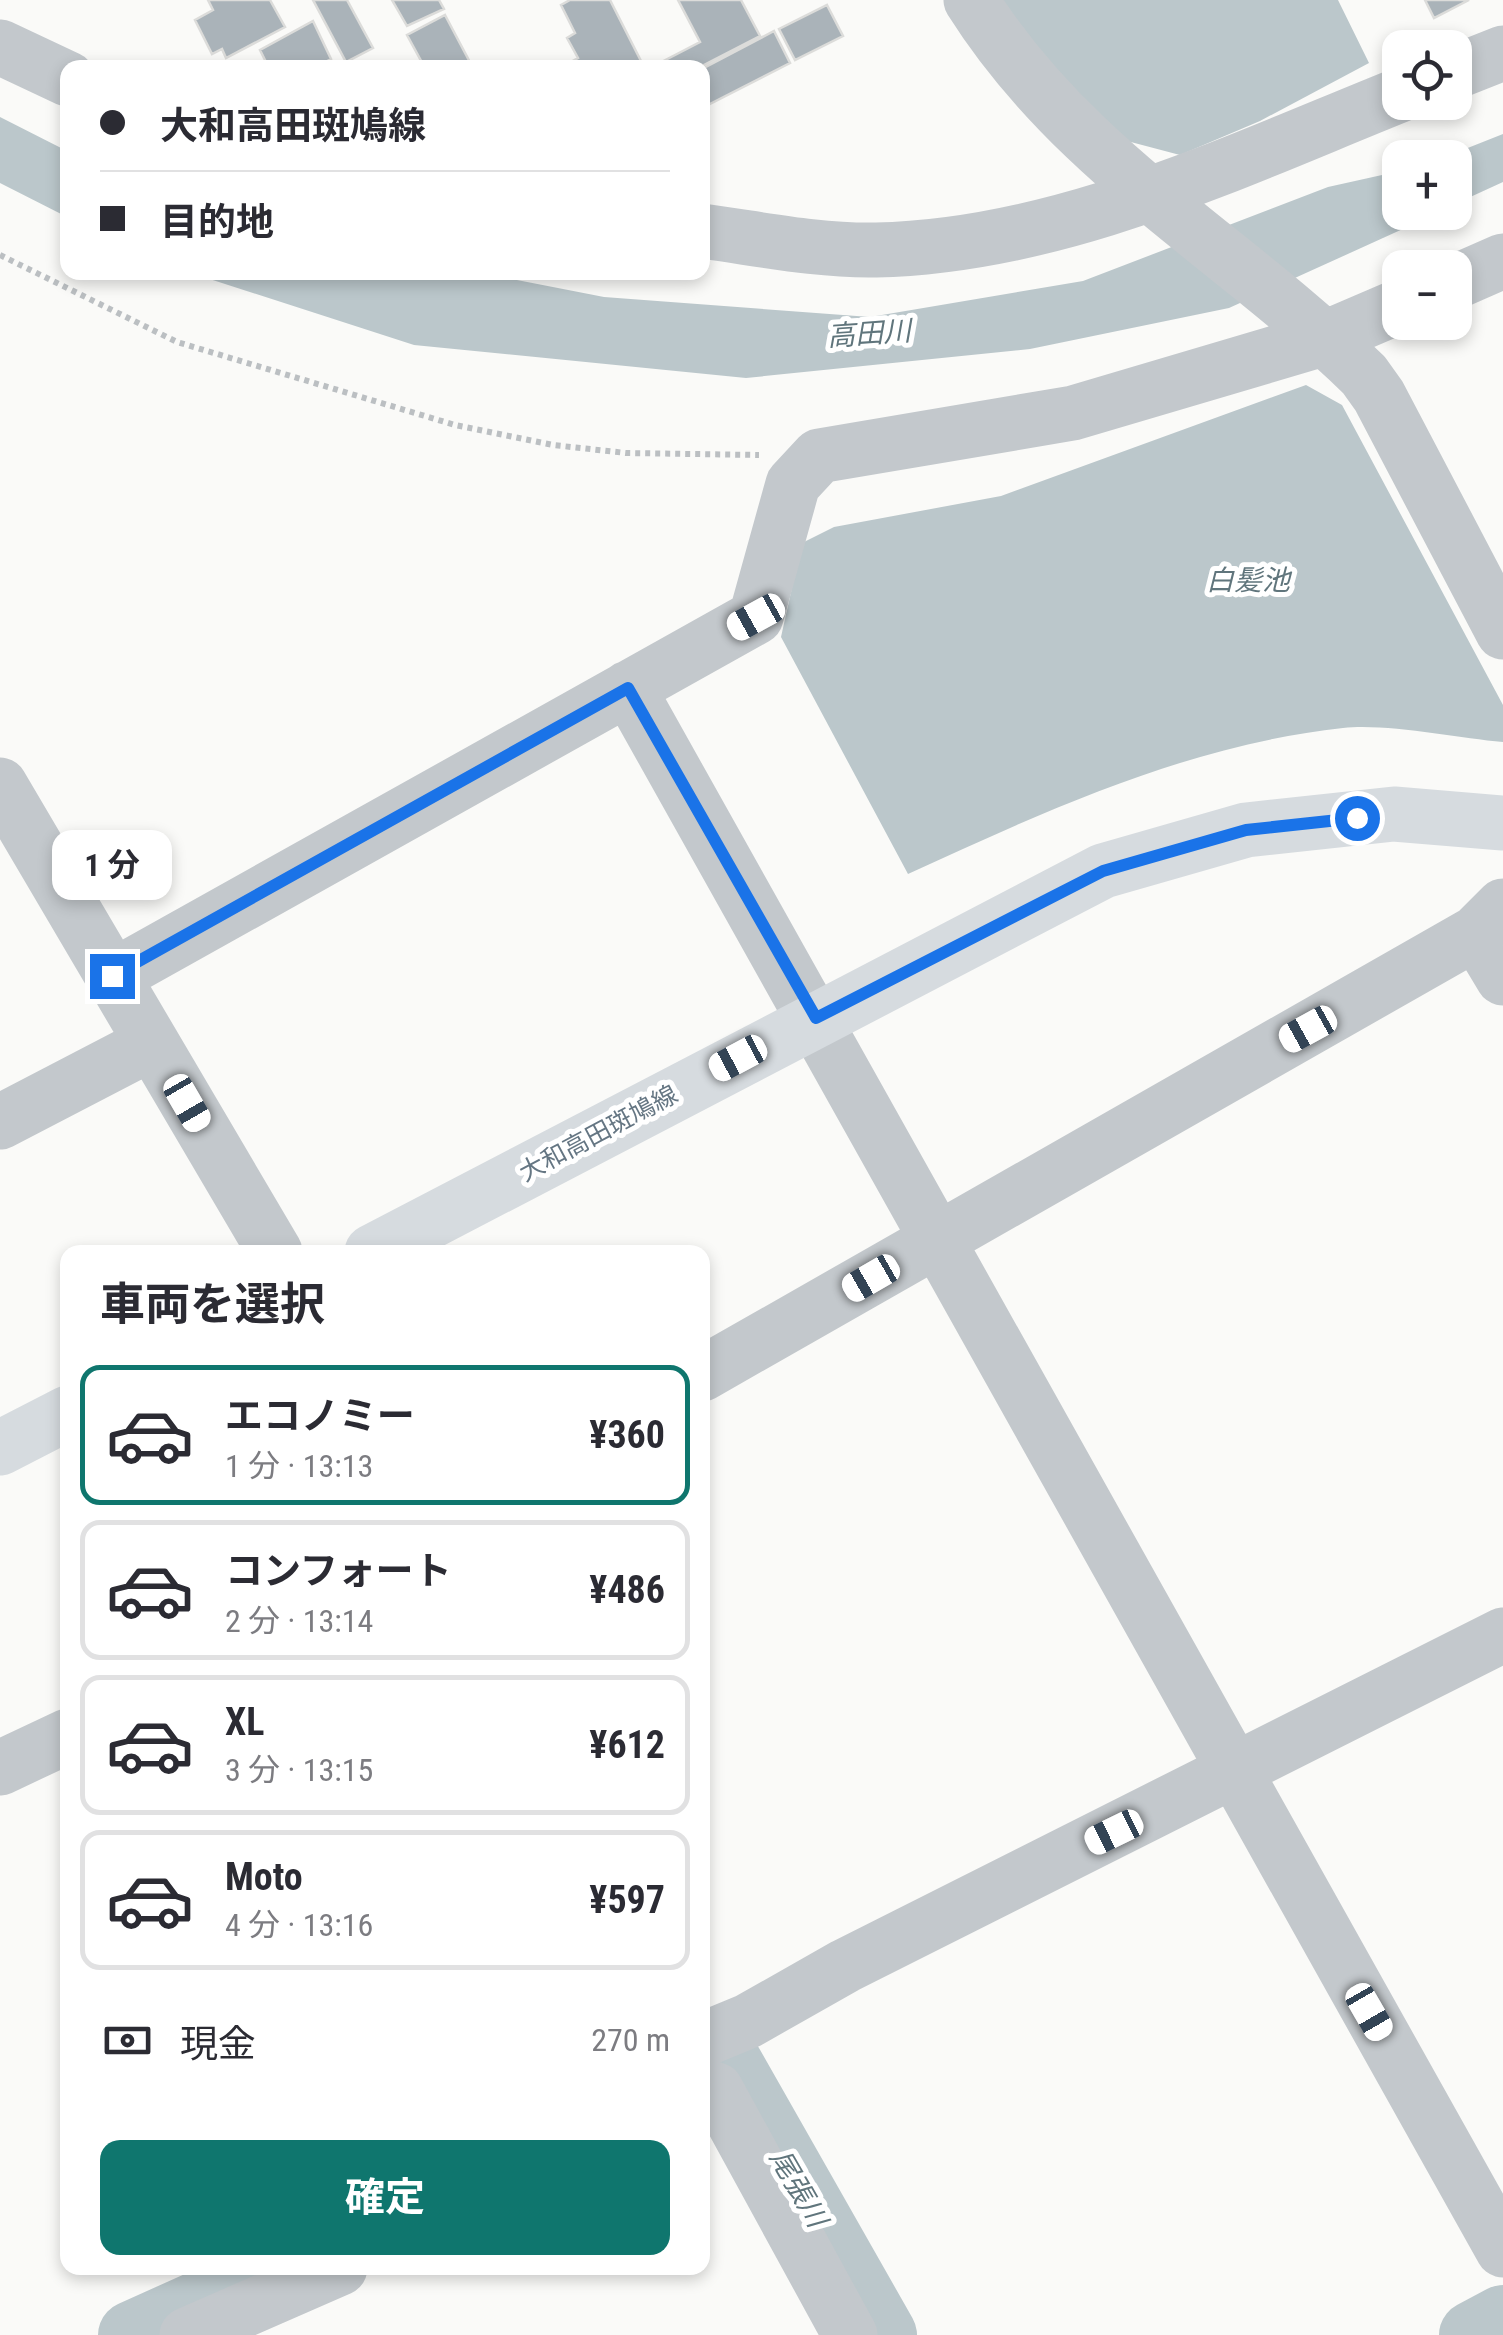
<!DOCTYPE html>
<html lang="ja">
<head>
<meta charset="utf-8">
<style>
  body { margin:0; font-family:"Roboto Condensed","Noto Sans JP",sans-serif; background:#f2f2f3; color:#2b2b33; height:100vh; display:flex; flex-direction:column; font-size:38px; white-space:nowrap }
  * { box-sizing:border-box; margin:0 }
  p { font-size:32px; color:#7c7c81 }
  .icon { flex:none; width:55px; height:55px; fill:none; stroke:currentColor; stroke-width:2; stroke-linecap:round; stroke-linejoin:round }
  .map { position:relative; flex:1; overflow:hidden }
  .drawer { position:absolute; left:60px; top:1245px; width:650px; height:1030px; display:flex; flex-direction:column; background:#fff; border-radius:20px; box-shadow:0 5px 15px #0003 }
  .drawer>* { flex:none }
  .top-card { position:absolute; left:60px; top:60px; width:650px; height:220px; border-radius:20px; box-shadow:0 5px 15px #0003; display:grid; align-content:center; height:220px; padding:0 40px; background:#fff }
  .controls { position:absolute; left:1382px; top:30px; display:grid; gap:20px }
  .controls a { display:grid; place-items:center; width:90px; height:90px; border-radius:20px; background:#fff; box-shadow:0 5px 15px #0003; font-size:50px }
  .end { position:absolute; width:45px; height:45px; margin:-22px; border:12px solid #1a73e8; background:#fff; box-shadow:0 0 0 5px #fff }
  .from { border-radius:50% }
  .bubble { position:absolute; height:70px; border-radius:20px; background:#fff; box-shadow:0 5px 15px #0003; font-size:32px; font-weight:700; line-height:70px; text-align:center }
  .car { position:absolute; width:30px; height:60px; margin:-30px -15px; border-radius:12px; box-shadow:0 0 8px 2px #0007; background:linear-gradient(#fff 24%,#345 0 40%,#fff 0 76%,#345 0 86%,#fff 0) }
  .top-card b { display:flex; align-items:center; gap:35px; height:95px; font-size:38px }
  .top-card b+b { border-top:2px solid #e1e1e2 }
  .top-card i { width:25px; height:25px; background:#2b2b33 }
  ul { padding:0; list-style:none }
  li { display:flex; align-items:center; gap:30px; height:140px; margin:0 20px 15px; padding:0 20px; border:5px solid #e1e1e2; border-radius:20px }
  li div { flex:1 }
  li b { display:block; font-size:38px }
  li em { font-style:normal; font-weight:700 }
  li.current { border-color:#0f766e }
  li>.icon { width:90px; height:90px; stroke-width:1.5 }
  h2 { padding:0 40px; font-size:45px; line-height:120px }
  .pay { display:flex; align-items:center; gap:25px; height:110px; padding:0 40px; font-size:38px }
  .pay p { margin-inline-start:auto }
  .button { display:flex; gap:20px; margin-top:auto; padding:20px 40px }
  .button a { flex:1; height:115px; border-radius:20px; background:#0f766e; color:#fff; font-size:40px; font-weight:700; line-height:115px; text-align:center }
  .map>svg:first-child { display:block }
  .water { fill:#bbc7cb }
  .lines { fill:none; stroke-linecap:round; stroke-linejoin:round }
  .river { stroke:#bbc7cb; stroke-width:68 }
  .building { fill:#aab3b9; stroke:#dcdcda; stroke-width:2.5 }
  .path { stroke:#bbbfc2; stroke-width:6; stroke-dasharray:5 5; stroke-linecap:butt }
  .minor { stroke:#c3c8cc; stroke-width:55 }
  .major { stroke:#d6dbdf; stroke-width:55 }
  .route { stroke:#1a73e8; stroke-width:12 }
  .labels { text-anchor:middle; stroke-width:10; stroke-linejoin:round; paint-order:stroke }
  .street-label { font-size:25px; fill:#657683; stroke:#fff }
  .water-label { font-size:28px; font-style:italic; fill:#60757c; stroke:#fff }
</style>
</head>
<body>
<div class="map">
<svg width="1503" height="2335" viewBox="0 0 1503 2335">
  <rect width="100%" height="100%" fill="#fafaf8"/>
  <!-- water -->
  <path class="water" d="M 996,0 L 1338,0 L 1369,63 L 1260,121 L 1180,155 L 1127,141 L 1019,39 Z
    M 0,117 L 67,151 L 67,217 L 0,183 Z
    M 1503,134 L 1503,182 L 1455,204 L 1455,158 L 1445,157 Z
    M 1400,171 L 1400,212 L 1438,213 L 1229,308 L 1030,349 L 746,378 L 414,345 L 191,273 L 481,273 L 604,297 L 870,317 L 1083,281 L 1328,187 Z
    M 1306,385 L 1342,405 L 1503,705 L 1503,742 C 1457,738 1386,723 1343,728 C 1188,745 1048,810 908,874 L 781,637 L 802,543 L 834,527 L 1001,496 Z"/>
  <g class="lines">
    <!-- river -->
    <path class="river" d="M 702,2064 L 729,2064 L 883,2335
      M 132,2335 L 250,2282
      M 1473,2335 L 1503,2319"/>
  </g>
  <!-- building -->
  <path class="building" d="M 208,0 L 270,0 L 285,27 L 226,58 L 222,49 L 212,54 L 195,20 L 213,10 Z
    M 313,0 L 347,0 L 373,48 L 346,62 Z
    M 392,0 L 439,0 L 444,9 L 407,26 Z
    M 570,0 L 610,0 L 642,63 L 633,68 L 560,68 L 578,58 L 567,38 L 575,33 L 561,5 Z
    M 678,0 L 741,0 L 760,36 L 698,68 L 650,68 L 700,42 Z
    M 1425,0 L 1469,0 L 1434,18 Z
    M 827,5 L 843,36 L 795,60 L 779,29 Z
    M 445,15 L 473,68 L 425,68 L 407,35 Z
    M 313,21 L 331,59 L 322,64 L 323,68 L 269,68 L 260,50 Z
    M 774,31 L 790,63 L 702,108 L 702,69 Z"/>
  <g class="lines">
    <!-- path -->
    <path class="path" d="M 0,255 L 177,342 L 455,425 L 553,445 L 626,453 L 759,455"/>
    <!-- minor -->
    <path class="minor" d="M 971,0 C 1073,162 1232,246 1364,375 L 1379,396 L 1503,632
      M 0,47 L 68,79
      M 1455,72 L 1503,53
      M 702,231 C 761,239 817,251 876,250 C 1060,246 1233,162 1400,95
      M 1455,282 L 1503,261
      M 628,688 L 1503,2250
      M 0,785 L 275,1252
      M 1476,933 L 1503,978
      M 112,977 L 756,617 L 793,484 L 819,456 L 1073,413 L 1323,339 L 1400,306
      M 0,1122 L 152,1043
      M 702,1374 L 1476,933 L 1503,906
      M 0,1768 L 68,1736
      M 702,2040 L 748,2021 L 845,1966 L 1503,1635
      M 702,2085 L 716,2090 L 850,2335
      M 187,2335 L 340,2268"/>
    <!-- major -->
    <path class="major" d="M 372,1252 L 1103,871 L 1246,830 L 1394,814 L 1503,823
      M 0,1448 L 68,1413"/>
  </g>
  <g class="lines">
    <!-- route -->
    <path class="route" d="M 112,976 L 628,688 L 816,1018 L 1103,871 L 1246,830 L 1357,818"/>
  </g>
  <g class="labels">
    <!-- street labels -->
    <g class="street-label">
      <text transform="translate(598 1133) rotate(-28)" y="9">大和高田斑鳩線</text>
    </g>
    <!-- water labels -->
    <g class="water-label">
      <text transform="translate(869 333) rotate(-4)" y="10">高田川</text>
      <text x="1248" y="590">白髪池</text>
      <text transform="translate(799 2188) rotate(60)" y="10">尾張川</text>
    </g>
  </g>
</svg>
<div class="controls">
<a><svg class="icon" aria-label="locate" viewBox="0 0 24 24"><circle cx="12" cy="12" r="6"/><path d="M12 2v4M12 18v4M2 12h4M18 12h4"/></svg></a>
<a>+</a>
<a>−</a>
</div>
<i class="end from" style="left:1357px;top:818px"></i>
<i class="end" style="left:112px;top:976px"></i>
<div class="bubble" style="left:52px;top:830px;width:120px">1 分</div>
<i class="car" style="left:756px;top:617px;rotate:241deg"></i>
<i class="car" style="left:1308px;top:1029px;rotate:241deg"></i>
<i class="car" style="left:738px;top:1058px;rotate:242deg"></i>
<i class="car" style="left:187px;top:1103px;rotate:150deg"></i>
<i class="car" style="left:871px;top:1278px;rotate:240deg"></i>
<i class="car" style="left:1114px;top:1832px;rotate:244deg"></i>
<i class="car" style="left:1369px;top:2012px;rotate:150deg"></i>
<div class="top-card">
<b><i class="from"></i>大和高田斑鳩線</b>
<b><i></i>目的地</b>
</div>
<section class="drawer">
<h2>車両を選択</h2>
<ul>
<li class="current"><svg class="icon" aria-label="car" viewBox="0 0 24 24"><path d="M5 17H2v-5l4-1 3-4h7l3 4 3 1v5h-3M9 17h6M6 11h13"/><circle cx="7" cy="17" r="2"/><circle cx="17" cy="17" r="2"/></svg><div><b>エコノミー</b><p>1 分 · 13:13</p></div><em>¥360</em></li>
<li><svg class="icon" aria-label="car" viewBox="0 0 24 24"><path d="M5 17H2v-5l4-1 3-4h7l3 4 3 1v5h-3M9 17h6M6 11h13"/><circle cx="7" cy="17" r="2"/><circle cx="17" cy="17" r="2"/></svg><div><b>コンフォート</b><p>2 分 · 13:14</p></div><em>¥486</em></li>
<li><svg class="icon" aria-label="car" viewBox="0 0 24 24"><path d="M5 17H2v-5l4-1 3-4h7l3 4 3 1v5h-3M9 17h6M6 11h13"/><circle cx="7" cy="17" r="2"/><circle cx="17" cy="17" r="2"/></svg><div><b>XL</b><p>3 分 · 13:15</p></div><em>¥612</em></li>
<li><svg class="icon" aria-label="car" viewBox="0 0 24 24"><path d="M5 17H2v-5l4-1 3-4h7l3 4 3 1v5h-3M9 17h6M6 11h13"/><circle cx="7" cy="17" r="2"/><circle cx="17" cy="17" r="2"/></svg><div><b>Moto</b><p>4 分 · 13:16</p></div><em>¥597</em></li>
</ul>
<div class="pay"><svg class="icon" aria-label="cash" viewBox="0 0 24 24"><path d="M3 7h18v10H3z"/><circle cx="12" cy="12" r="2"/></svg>現金<p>270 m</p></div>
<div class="button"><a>確定</a></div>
</section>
</div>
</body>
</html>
